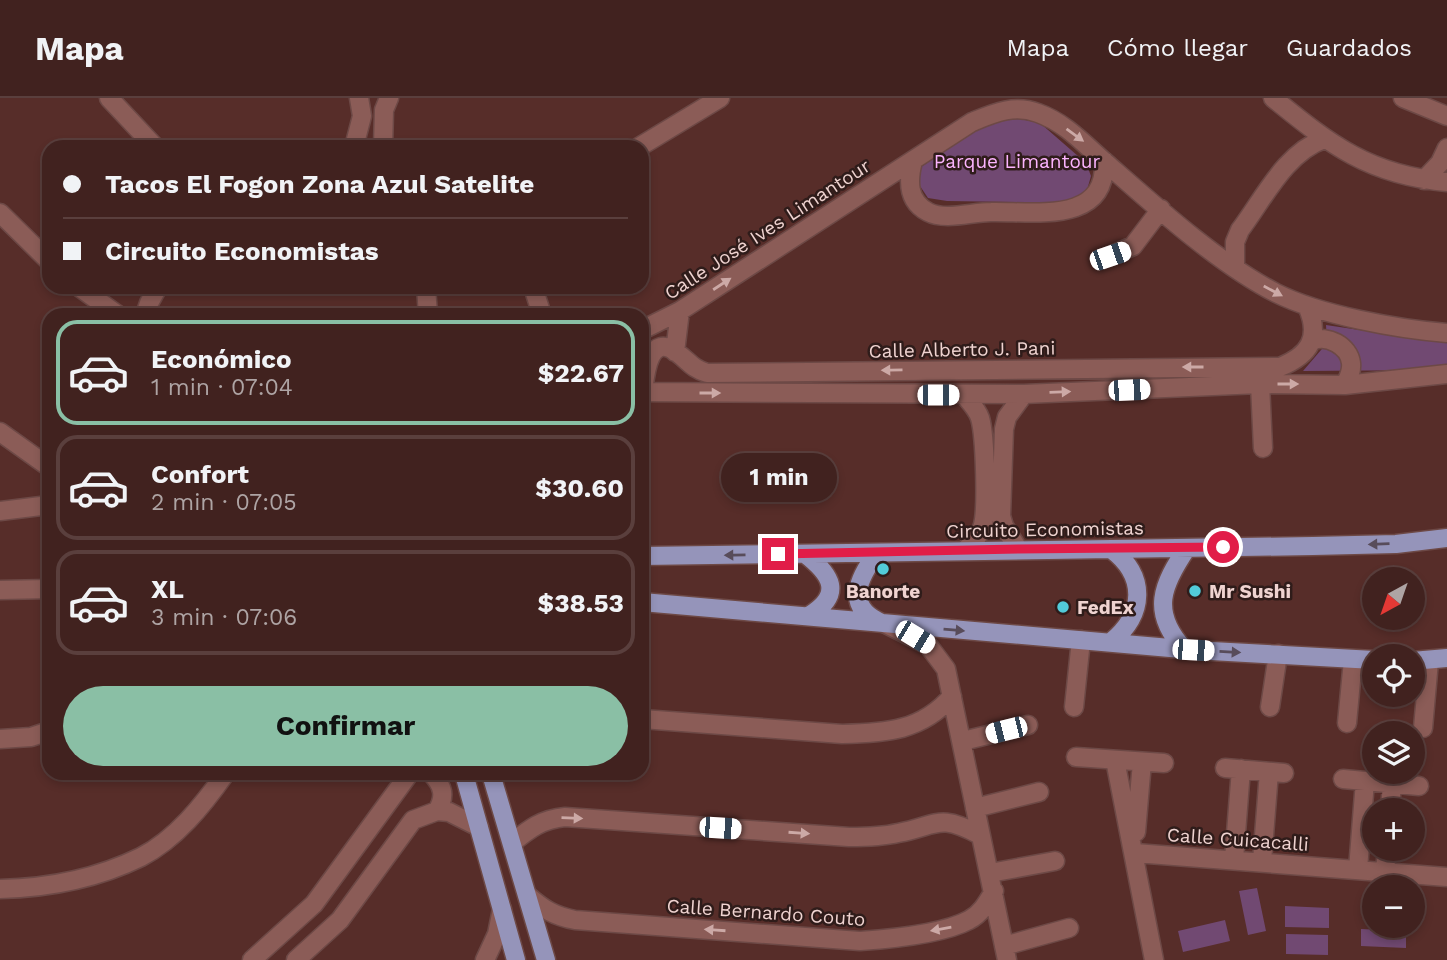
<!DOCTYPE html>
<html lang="es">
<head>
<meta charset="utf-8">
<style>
  body { margin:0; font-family:"Work Sans",sans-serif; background:#4c2f2c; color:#f1f3f6; height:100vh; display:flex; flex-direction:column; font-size:26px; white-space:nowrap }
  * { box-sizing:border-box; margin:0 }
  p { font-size:23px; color:#aea4a4 }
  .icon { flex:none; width:38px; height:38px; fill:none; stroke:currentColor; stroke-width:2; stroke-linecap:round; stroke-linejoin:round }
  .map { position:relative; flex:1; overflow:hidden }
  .side { position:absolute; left:42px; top:210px; width:607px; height:472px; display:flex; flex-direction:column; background:#41221f; border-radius:21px; box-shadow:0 4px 10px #0003,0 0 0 2px #5a3f3d }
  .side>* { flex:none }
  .banner { position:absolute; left:42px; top:42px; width:607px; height:154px; border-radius:21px; box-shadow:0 4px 10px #0003,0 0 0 2px #5a3f3d; display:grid; align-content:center; height:154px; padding:0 21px; background:#41221f }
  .needle { width:46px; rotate:220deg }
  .buttons { position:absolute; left:1362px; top:469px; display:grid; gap:14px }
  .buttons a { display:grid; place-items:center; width:63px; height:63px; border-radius:50%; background:#41221f; box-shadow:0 4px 10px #0003,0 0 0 2px #5a3f3d; font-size:35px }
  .end { position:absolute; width:32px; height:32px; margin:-16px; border:9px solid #e11d48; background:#fff; box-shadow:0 0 0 4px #fff }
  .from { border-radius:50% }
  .bubble { position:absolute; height:49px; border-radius:24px; background:#41221f; box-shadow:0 4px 10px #0003,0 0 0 2px #5a3f3d; font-size:23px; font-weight:700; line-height:49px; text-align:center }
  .car { position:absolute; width:21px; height:42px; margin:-21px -10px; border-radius:9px; box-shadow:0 0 5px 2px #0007; background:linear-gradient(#fff 24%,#345 0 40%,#fff 0 76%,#345 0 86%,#fff 0) }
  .banner b { display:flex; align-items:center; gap:24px; height:66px; font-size:26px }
  .banner b+b { border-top:2px solid #5a3f3d }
  .banner i { width:18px; height:18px; background:#f1f3f6 }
  ul { padding:12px 0 0; list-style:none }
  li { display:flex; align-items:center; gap:21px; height:105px; margin:0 14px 10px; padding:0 7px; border:4px solid #5a3f3d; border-radius:21px }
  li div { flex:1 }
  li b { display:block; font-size:26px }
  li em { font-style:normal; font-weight:700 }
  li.current { border-color:#8abfa5 }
  li>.icon { width:63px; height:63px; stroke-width:1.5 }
  .cta { display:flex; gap:14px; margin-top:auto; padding:14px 21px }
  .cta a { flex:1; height:80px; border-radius:42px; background:#8abfa5; color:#111; font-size:28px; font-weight:700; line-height:80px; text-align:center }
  header { display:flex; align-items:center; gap:42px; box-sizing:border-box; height:98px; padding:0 35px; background:#41221f; border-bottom:2px solid #5a3f3d }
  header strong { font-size:33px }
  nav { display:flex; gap:38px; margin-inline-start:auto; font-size:24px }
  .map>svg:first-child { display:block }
  .green { fill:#714972 }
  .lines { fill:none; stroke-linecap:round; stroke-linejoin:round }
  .minor-casing { stroke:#6d4946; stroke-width:21 }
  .major-casing { stroke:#6d4946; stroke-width:21 }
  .minor { stroke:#8b5c57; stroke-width:18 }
  .major { stroke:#9594ba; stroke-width:18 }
  .oneway { fill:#cca9a6 }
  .oneway2 { fill:#584c5a }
  .route { stroke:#e11d48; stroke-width:9 }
  .poi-dot { fill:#52cbd9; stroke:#2f1c1a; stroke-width:2.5 }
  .labels { text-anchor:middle; stroke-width:5; stroke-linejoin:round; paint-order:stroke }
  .park-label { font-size:19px; fill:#fcb4fe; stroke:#2f1c1a }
  .street-label { font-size:19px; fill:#efd3d0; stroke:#2f1c1a }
  .poi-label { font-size:19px; font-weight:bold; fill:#efd3d0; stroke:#2f1c1a; text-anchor:start }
</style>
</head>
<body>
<header>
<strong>Mapa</strong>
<nav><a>Mapa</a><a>Cómo llegar</a><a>Guardados</a></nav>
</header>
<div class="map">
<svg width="1447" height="862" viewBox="0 0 1447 862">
  <rect width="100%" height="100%" fill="#572d29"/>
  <!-- green -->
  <path class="green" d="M 1020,21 L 1040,25 L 1086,65 L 1091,78 L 1085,99 L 1068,112 L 1013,104 L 947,103 L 928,100 L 918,85 L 918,71 L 975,32 L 996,22 Z
    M 1326,227 L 1447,245 L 1447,269 L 1434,272 L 1303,273 L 1327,245 Z
    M 1257,790 L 1266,833 L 1248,837 L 1239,793 Z
    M 1285,808 L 1329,810 L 1329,830 L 1285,829 Z
    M 1225,822 L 1230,843 L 1183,854 L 1178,833 Z
    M 1361,831 L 1406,833 L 1406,850 L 1361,848 Z
    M 1286,836 L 1328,837 L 1328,857 L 1286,856 Z"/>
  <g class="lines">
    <defs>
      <path id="minor" d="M 109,0 L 155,49
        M 1273,0 C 1331,47 1369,77 1447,84
        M 1403,0 L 1447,18
        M 354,49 L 362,18 L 359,0
        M 383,49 L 384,12 L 389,0
        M 639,49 L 720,0
        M 913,63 C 908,82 907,103 928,114 C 945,123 972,114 991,114 C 1034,113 1107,127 1104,63
        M 1424,82 L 1440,65 L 1447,50
        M 0,115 L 49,163
        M 1110,158 L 1133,148 L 1161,111
        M 1235,170 L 1235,144 L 1240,132 C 1264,100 1285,55 1324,41
        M 79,189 L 118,217
        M 426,189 L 428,217
        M 533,189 L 542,217
        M 145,217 L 149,205 L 158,189
        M 642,232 L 680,213 L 972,24 C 994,15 1014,6 1038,15 C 1066,25 1085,47 1106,65 C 1155,108 1219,166 1276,195 C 1320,217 1397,231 1447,235
        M 1312,243 C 1327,236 1349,248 1351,265 C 1352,274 1348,280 1345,287
        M 675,254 L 680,213
        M 1260,286 L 1263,350
        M 642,294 L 1024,296 L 1260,286 L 1345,287 L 1447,276
        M 643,294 C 645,278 648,234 676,254 C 689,263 691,270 707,275 L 1280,269 C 1310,257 1321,239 1307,208
        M 964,297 C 970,304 977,311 980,320 C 985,337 988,414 982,430 C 979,439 972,446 965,452
        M 0,334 L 49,369
        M 0,413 L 49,407
        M 1018,451 L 1004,428 L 1001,418 L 1004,331 L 1007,319 L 1024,296
        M 0,492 L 49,491
        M 886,526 L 928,547 L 946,571 L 1007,862
        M 1074,609 L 1081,542
        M 1270,609 L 1278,556
        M 642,621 L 842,636 C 886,635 922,633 952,598
        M 1347,625 L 1353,562
        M 1423,630 L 1429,563
        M 0,641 L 31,639 L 49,633
        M 963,643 L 1028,627
        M 1076,659 L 1164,665
        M 1115,662 L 1154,862
        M 1225,670 L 1284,675
        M 432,676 C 443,688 446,698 437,713
        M 1343,681 L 1419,688
        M 975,710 L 1039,694
        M 1390,712 L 1392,685
        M 1136,734 L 1142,664
        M 512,745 C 529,731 542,721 565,719 L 849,739 C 865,739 881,739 898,735 C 939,727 938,715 980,737
        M 1135,755 L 1447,779
        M 1234,761 L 1241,671
        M 1262,763 L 1269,674
        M 1358,771 L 1365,683
        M 1385,773 L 1387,751
        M 990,775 L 1055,763
        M 0,791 C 48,790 98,780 141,759 C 176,741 203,707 225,676
        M 527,797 C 543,811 554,818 575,822 L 860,843 C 889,841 943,836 969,822 C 981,816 987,805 994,793
        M 1004,848 L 1069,830
        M 252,862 L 314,806 L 409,676
        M 296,862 L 340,822 L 413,722 L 437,713 L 449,714 L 479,729
        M 485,862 L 497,836 L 502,811"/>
      <path id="major" d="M 1111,451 C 1147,478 1145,516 1111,544
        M 877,455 C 859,479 843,509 882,525
        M 805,456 C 832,477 843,496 810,517
        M 642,458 L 1313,448 L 1396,446 L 1447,440
        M 642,504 L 1193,552 L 1374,562
        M 1184,551 C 1150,514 1162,487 1187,450
        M 1412,563 L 1447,560
        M 464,676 L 516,862
        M 491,676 L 546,862"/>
    </defs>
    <!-- minor casing -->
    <use href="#minor" class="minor-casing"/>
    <!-- major casing -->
    <use href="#major" class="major-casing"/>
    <!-- minor -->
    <use href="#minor" class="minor"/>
    <!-- major -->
    <use href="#major" class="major"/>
  </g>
  <!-- one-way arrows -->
  <defs><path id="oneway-solid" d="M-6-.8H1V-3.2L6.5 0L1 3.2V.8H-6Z" transform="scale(1.75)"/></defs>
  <g class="oneway">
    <use href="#oneway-solid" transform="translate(1075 37) rotate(36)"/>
    <use href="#oneway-solid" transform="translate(722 186) rotate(-33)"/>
    <use href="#oneway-solid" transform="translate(1273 193) rotate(28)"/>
    <use href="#oneway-solid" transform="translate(1193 269) rotate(180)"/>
    <use href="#oneway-solid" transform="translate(892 272) rotate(179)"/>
    <use href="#oneway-solid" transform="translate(1288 286)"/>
    <use href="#oneway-solid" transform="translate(1060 294) rotate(-2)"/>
    <use href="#oneway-solid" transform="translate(710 295)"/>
    <use href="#oneway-solid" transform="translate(572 720) rotate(2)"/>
    <use href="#oneway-solid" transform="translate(799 735) rotate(4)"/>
    <use href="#oneway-solid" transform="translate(941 831) rotate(170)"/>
    <use href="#oneway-solid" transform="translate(715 832) rotate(-176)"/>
  </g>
  <g class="oneway2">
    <use href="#oneway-solid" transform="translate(1379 446) rotate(178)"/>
    <use href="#oneway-solid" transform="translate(735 457) rotate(179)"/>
    <use href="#oneway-solid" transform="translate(954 532) rotate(5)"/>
    <use href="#oneway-solid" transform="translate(1230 554) rotate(3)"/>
  </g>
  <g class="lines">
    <!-- route -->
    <path class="route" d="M 778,456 L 1018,451 L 1223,449"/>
  </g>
  <!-- markers -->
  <g class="poi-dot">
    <circle cx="883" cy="471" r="7"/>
    <circle cx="1195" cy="493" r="7"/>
    <circle cx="1063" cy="509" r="7"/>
  </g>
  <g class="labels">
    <!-- park labels -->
    <g class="park-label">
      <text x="1017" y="70">Parque Limantour</text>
    </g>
    <!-- street labels -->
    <g class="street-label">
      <text transform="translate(767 131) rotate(-33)" y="7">Calle José Ives Limantour</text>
      <text transform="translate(962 251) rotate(-1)" y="7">Calle Alberto J. Pani</text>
      <text transform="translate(1045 431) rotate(-1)" y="7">Circuito Economistas</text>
      <text transform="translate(1238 741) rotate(4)" y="7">Calle Cuicacalli</text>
      <text transform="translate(766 814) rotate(4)" y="7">Calle Bernardo Couto</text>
    </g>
    <!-- poi labels -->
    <g class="poi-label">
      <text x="883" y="500" text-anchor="middle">Banorte</text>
      <text x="1209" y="500">Mr Sushi</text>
      <text x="1077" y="516">FedEx</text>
    </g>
  </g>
</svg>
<div class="buttons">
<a><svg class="needle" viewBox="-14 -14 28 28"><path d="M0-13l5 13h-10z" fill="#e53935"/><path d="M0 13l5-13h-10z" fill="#aea4a4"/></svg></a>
<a><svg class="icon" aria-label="locate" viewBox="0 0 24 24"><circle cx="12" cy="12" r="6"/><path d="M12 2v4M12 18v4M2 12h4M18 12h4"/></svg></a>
<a><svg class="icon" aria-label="layers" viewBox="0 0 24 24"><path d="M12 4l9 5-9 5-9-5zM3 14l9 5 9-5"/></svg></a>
<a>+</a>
<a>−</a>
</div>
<i class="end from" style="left:1223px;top:449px"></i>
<i class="end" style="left:778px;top:456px"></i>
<div class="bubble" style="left:721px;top:355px;width:116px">1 min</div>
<i class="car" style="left:1110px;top:158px;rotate:71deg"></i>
<i class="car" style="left:1129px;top:292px;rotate:88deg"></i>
<i class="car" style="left:938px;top:297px;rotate:90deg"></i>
<i class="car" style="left:915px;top:539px;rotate:121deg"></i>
<i class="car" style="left:1193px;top:552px;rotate:93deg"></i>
<i class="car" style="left:1006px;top:632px;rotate:256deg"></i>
<i class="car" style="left:720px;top:730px;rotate:94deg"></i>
<div class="banner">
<b><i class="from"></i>Tacos El Fogon Zona Azul Satelite</b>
<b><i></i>Circuito Economistas</b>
</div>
<section class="side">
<ul>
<li class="current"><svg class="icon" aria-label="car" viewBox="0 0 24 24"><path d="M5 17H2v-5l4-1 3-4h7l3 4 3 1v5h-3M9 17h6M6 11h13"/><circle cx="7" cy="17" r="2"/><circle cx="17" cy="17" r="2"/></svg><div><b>Económico</b><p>1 min · 07:04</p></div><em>$22.67</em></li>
<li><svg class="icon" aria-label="car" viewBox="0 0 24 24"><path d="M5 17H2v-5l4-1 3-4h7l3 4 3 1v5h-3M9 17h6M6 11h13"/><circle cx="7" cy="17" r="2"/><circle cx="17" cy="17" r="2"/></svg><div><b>Confort</b><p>2 min · 07:05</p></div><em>$30.60</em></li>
<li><svg class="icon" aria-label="car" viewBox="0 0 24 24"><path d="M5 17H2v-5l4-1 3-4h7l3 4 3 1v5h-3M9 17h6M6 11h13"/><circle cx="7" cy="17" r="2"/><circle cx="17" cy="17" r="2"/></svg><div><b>XL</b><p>3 min · 07:06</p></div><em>$38.53</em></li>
</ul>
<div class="cta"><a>Confirmar</a></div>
</section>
</div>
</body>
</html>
